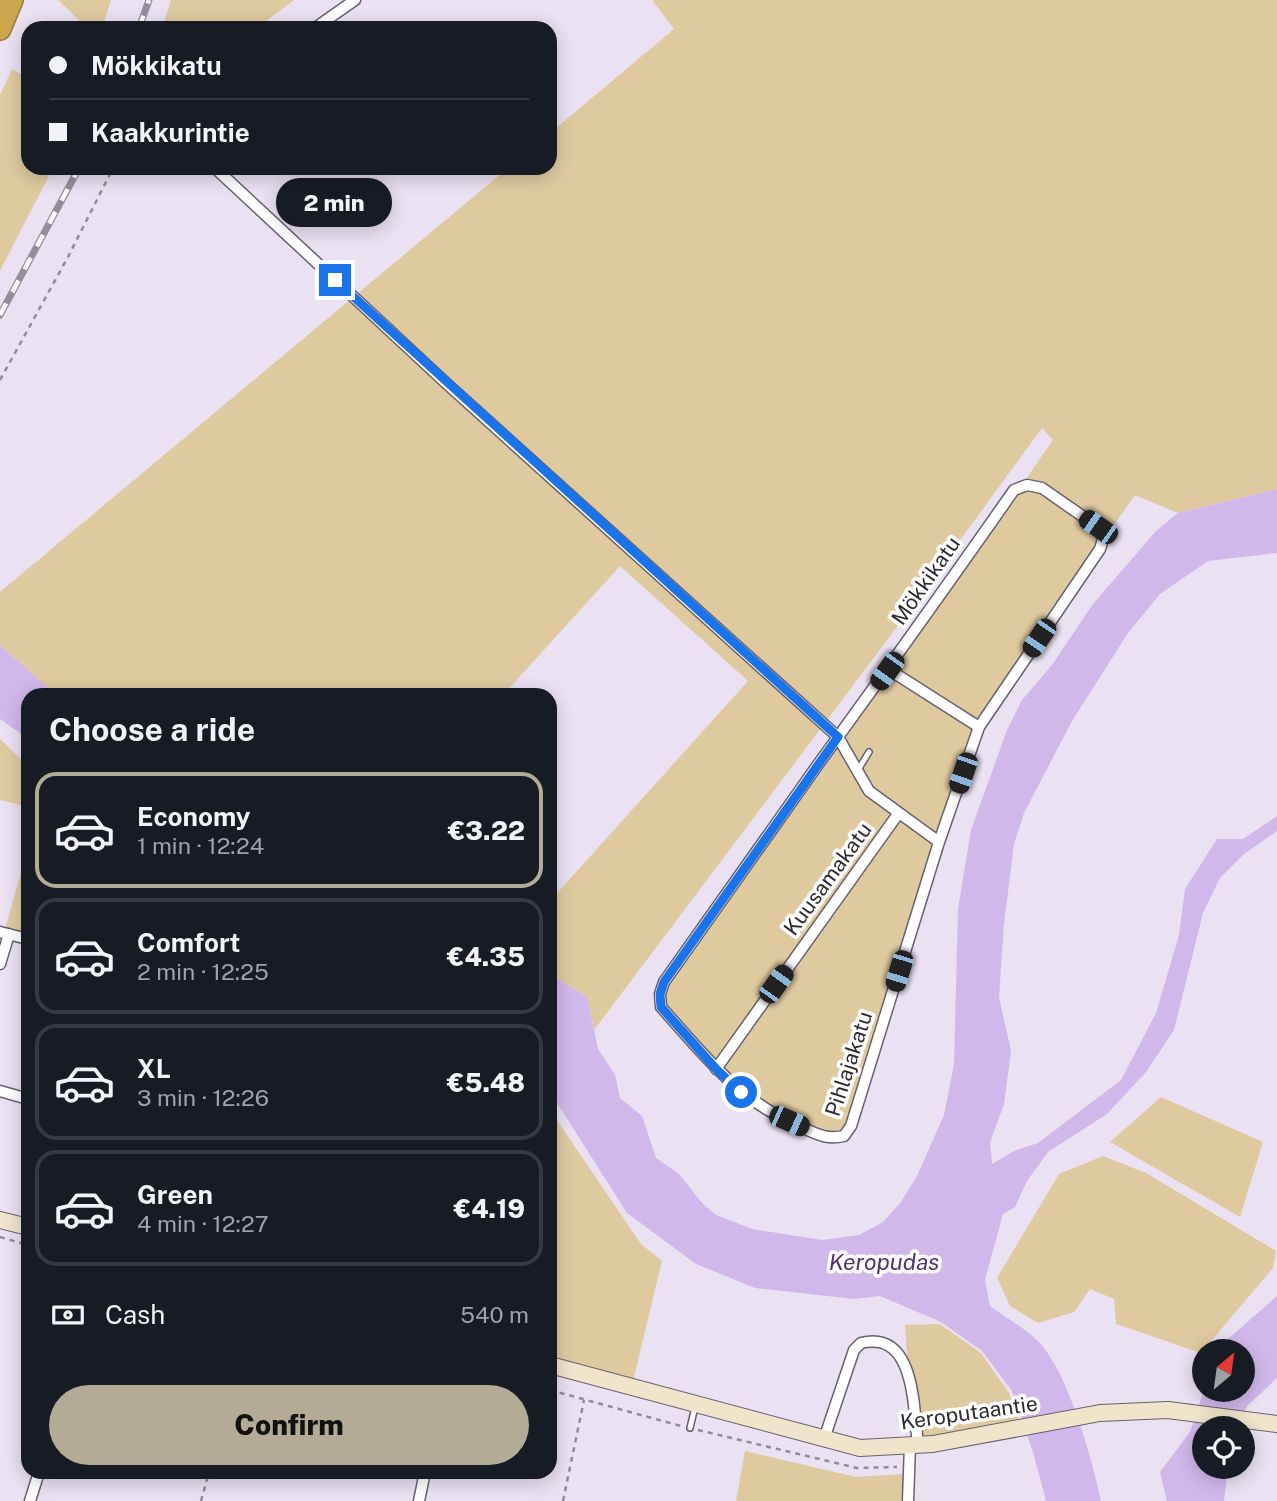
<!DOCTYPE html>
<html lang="en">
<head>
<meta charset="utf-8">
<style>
  body { margin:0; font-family:"Public Sans",sans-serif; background:#242831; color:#f1f3f6; height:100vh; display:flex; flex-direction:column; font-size:26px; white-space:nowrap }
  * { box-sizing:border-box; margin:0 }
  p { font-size:23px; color:#9ea1a6 }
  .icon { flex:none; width:38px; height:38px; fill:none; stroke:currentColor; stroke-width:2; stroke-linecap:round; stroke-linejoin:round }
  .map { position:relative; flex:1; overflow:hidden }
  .panel { position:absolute; left:21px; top:688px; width:536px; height:791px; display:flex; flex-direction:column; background:#171b24; border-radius:21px; box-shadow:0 4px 18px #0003 }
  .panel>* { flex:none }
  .hud { position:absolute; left:21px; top:21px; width:536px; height:154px; border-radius:21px; box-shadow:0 4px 18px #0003; display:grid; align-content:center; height:154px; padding:0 28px; background:#171b24 }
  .needle { width:46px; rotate:29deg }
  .controls { position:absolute; left:1192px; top:1339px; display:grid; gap:14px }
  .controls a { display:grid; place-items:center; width:63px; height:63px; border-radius:50%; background:#171b24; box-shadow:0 4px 18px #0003; font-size:35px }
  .end { position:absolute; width:32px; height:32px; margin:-16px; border:9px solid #1a73e8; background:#fff; box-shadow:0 0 0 4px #fff }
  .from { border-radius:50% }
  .bubble { position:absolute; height:49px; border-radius:24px; background:#171b24; box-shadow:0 4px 18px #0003; font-size:23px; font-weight:800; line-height:49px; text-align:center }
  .car { position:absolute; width:21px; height:42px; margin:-21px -10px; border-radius:9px; box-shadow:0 0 5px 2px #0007; background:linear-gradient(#222 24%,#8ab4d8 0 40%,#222 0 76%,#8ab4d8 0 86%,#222 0) }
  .hud b { display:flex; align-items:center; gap:24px; height:66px; font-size:26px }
  .hud b+b { border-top:2px solid #363941 }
  .hud i { width:18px; height:18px; background:#f1f3f6 }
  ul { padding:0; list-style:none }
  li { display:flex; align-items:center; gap:21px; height:116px; margin:0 14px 10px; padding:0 14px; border:4px solid #363941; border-radius:21px }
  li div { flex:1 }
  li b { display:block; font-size:26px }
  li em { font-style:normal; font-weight:800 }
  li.on { border-color:#b4ab97 }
  li>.icon { width:63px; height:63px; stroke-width:1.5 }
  h2 { padding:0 28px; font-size:32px; line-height:84px }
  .pay { display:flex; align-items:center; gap:18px; height:77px; padding:0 28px; font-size:26px }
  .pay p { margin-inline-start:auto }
  .primary-button { display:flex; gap:14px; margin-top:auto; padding:14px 28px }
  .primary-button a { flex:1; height:80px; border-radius:42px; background:#b4ab97; color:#111; font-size:28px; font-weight:800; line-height:80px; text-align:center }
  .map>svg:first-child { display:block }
  .green { fill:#dfcaa0 }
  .water { fill:#d1b8eb }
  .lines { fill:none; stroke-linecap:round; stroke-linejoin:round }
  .lane-casing { stroke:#68616f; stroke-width:8 }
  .street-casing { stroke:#68616f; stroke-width:13 }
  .secondary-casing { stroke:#68616f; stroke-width:18 }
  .highway-casing { stroke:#947a43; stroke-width:24 }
  .path { stroke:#928b97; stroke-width:2.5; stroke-dasharray:5 5; stroke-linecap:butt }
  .lane { stroke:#fff; stroke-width:5 }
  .street { stroke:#fff; stroke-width:10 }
  .secondary { stroke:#f0e4ca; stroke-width:16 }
  .highway { stroke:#cca54d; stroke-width:21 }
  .rail-casing { stroke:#958e9a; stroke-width:7 }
  .rail { stroke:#fff; stroke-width:4.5; stroke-dasharray:13; stroke-linecap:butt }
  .route { stroke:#1a73e8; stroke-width:9 }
  .labels { text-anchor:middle; stroke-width:7; stroke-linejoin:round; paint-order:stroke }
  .street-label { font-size:21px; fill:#2d2a30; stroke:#fff }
  .water-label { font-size:23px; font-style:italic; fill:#543371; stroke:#fff }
</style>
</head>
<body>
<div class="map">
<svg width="1277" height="1501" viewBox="0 0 1277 1501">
  <rect width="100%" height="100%" fill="#eae1f2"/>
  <!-- green -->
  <path class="green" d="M 58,0 L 111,0 L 102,28 L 87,28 Z
    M 171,0 L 294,0 L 257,28 L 162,28 Z
    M 652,0 L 1277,0 L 1277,489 L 1178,513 L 1135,495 L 977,722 L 848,1124 C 833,1138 821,1130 805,1122 C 743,1095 710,1055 666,1006 L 665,994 L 668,985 L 847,736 L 1053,440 L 1042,428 L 882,647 L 594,1030 L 587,997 L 550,974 L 550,901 L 748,681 L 620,566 L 503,695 L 56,695 L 0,645 L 0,592 L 508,168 L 550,168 L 550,133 L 674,29 Z
    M 12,69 L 28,78 L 28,168 L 53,168 L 0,271 L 0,95 Z
    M 0,739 L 28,766 L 28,807 L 0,800 Z
    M 28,848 L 28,935 L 5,929 Z
    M 1161,1097 L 1263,1142 L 1240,1217 L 1110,1142 Z
    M 550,1110 L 641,1244 L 662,1261 L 632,1385 L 550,1361 Z
    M 1103,1156 L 1146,1173 L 1276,1251 L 1273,1268 L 1201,1353 L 1116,1324 L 1114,1299 L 1090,1289 L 1074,1312 L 1038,1323 L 1010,1306 L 997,1278 L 1059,1174 Z
    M 940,1324 L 981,1353 L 1009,1393 L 1021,1424 L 913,1439 L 905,1325 Z
    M 745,1451 L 856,1477 L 903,1474 L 902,1501 L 736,1501 Z"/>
  <!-- water -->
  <path class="water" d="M 1277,489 L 1277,553 L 1208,561 L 1160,594 L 1128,633 L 1072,721 L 1024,813 L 1014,844 L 1004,924 L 999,997 L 1011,1051 L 1004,1104 L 990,1142 L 992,1164 L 1014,1151 L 1038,1143 L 1121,1080 L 1156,1013 L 1179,935 L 1185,889 L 1217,839 L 1243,839 L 1277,816 L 1277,831 L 1244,854 L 1220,878 L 1203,913 L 1174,1030 L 1146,1072 L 1107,1114 L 1048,1152 L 1027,1181 L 1015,1207 L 1003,1214 L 985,1280 L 990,1306 C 1005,1317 1024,1328 1038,1341 C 1068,1372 1092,1458 1101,1501 L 1046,1501 L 1033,1452 L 1012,1391 L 982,1351 L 941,1322 L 880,1296 L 854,1299 L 755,1288 L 696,1264 L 627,1213 L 550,1092 L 550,974 L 587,997 L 598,1049 L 615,1075 L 620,1098 L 642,1116 L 656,1158 L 679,1174 L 702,1203 L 716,1215 L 752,1229 L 822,1240 L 859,1235 L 883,1222 L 901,1202 L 917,1176 L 944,1115 L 954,1064 L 958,909 L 971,830 L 1007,730 L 1022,700 L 1052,665 L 1093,604 L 1156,531 L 1178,513 Z
    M 0,645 L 56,695 L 28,695 L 28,739 L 0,719 Z
    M 1277,1296 L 1277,1378 L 1247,1406 L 1237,1428 L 1204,1428 L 1204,1466 L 1228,1467 L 1224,1501 L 1167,1501 L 1160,1472 L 1190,1432 L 1204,1390 L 1242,1390 L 1242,1351 L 1219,1351 L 1229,1338 Z"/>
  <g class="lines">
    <defs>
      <path id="lane" d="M 858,770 L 869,752
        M 690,1428 L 695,1407"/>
      <path id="street" d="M 315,28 L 355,0
        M 215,168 L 446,383 L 838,737 L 869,791 L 939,842 L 851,1126 L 844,1136 C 824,1140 816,1133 798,1126 C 737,1099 705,1056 661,1007 L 660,994 L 664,982 L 817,766 C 883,675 949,583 1014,490 L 1027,485 L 1042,488 L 1098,527 L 1103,539 L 1100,549 L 979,727 L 888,669
        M 939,842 L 979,727
        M 0,932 L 28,939
        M 0,964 L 9,934
        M 716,1069 L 898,814
        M 0,1091 L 28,1099
        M 824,1439 L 854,1350 L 861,1343 C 916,1330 913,1408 918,1444
        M 30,1501 L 39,1472
        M 419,1501 L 425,1472
        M 908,1501 L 910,1445"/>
      <path id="secondary" d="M 0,1220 L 28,1227
        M 550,1365 L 860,1448 L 933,1444 L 1100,1413 L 1168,1410 L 1277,1424"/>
      <path id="highway" d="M 0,29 L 12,0"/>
    </defs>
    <!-- lane casing -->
    <use href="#lane" class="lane-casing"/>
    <!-- street casing -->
    <use href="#street" class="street-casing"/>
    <!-- secondary casing -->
    <use href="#secondary" class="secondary-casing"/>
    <!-- highway casing -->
    <use href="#highway" class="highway-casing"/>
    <!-- path -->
    <path class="path" d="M 0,380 L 68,257 L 113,168
      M 0,1237 L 28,1245
      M 550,1390 L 681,1426
      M 698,1430 L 857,1468 L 897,1467
      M 201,1501 L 209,1472
      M 563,1501 L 584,1400"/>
    <!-- lane -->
    <use href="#lane" class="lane"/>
    <!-- street -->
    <use href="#street" class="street"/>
    <!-- secondary -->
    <use href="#secondary" class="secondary"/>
    <!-- highway -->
    <use href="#highway" class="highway"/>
    <defs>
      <path id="rail" d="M 139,28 L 149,0
        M 0,315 L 79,168"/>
    </defs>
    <!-- rail casing -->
    <use href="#rail" class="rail-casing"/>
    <!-- rail -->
    <use href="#rail" class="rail"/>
  </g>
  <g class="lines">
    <!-- route -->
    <path class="route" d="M 335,280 L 838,737 L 664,982 L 660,994 L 661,1007 L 716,1069 L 741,1092"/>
  </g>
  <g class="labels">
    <!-- street labels -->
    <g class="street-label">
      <text transform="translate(926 581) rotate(-55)" y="7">Mökkikatu</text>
      <text transform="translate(828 879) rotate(-54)" y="7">Kuusamakatu</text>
      <text transform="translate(849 1064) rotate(-72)" y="7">Pihlajakatu</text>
      <text transform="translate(969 1413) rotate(-8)" y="7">Keroputaantie</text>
    </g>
    <!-- water labels -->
    <g class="water-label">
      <text x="884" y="1270">Keropudas</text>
    </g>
  </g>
</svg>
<div class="controls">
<a><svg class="needle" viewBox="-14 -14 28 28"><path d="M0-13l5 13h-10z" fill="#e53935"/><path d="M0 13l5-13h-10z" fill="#9ea1a6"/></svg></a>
<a><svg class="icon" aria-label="locate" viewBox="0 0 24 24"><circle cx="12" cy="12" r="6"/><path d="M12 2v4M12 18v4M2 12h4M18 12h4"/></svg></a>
</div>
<i class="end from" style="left:741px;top:1092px"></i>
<i class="end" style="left:335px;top:280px"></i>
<div class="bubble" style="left:276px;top:178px;width:116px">2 min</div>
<i class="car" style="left:1098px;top:527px;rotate:305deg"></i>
<i class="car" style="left:1039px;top:638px;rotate:214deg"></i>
<i class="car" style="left:887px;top:671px;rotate:216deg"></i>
<i class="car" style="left:963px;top:773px;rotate:199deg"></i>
<i class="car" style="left:899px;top:971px;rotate:197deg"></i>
<i class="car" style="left:776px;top:984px;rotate:36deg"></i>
<i class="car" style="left:789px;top:1121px;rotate:114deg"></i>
<div class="hud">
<b><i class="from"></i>Mökkikatu</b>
<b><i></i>Kaakkurintie</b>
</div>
<section class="panel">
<h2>Choose a ride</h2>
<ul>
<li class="on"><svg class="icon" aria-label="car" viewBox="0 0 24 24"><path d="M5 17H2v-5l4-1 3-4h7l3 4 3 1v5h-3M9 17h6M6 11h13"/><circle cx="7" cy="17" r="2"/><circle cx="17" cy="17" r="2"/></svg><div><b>Economy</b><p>1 min · 12:24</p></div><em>€3.22</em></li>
<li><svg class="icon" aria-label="car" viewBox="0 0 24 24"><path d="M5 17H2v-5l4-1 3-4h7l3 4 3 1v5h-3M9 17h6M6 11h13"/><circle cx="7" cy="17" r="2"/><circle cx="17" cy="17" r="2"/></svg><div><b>Comfort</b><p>2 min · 12:25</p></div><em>€4.35</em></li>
<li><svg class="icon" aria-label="car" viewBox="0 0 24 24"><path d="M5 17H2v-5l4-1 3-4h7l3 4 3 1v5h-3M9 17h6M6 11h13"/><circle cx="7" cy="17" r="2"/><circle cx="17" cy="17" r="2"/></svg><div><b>XL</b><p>3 min · 12:26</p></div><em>€5.48</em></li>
<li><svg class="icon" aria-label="car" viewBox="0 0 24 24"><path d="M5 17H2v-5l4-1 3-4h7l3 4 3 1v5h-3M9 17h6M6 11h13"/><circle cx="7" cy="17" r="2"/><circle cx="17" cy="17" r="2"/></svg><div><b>Green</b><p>4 min · 12:27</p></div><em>€4.19</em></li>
</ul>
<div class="pay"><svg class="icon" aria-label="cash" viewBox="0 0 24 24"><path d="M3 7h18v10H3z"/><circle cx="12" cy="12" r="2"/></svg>Cash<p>540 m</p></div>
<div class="primary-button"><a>Confirm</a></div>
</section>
</div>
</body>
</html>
